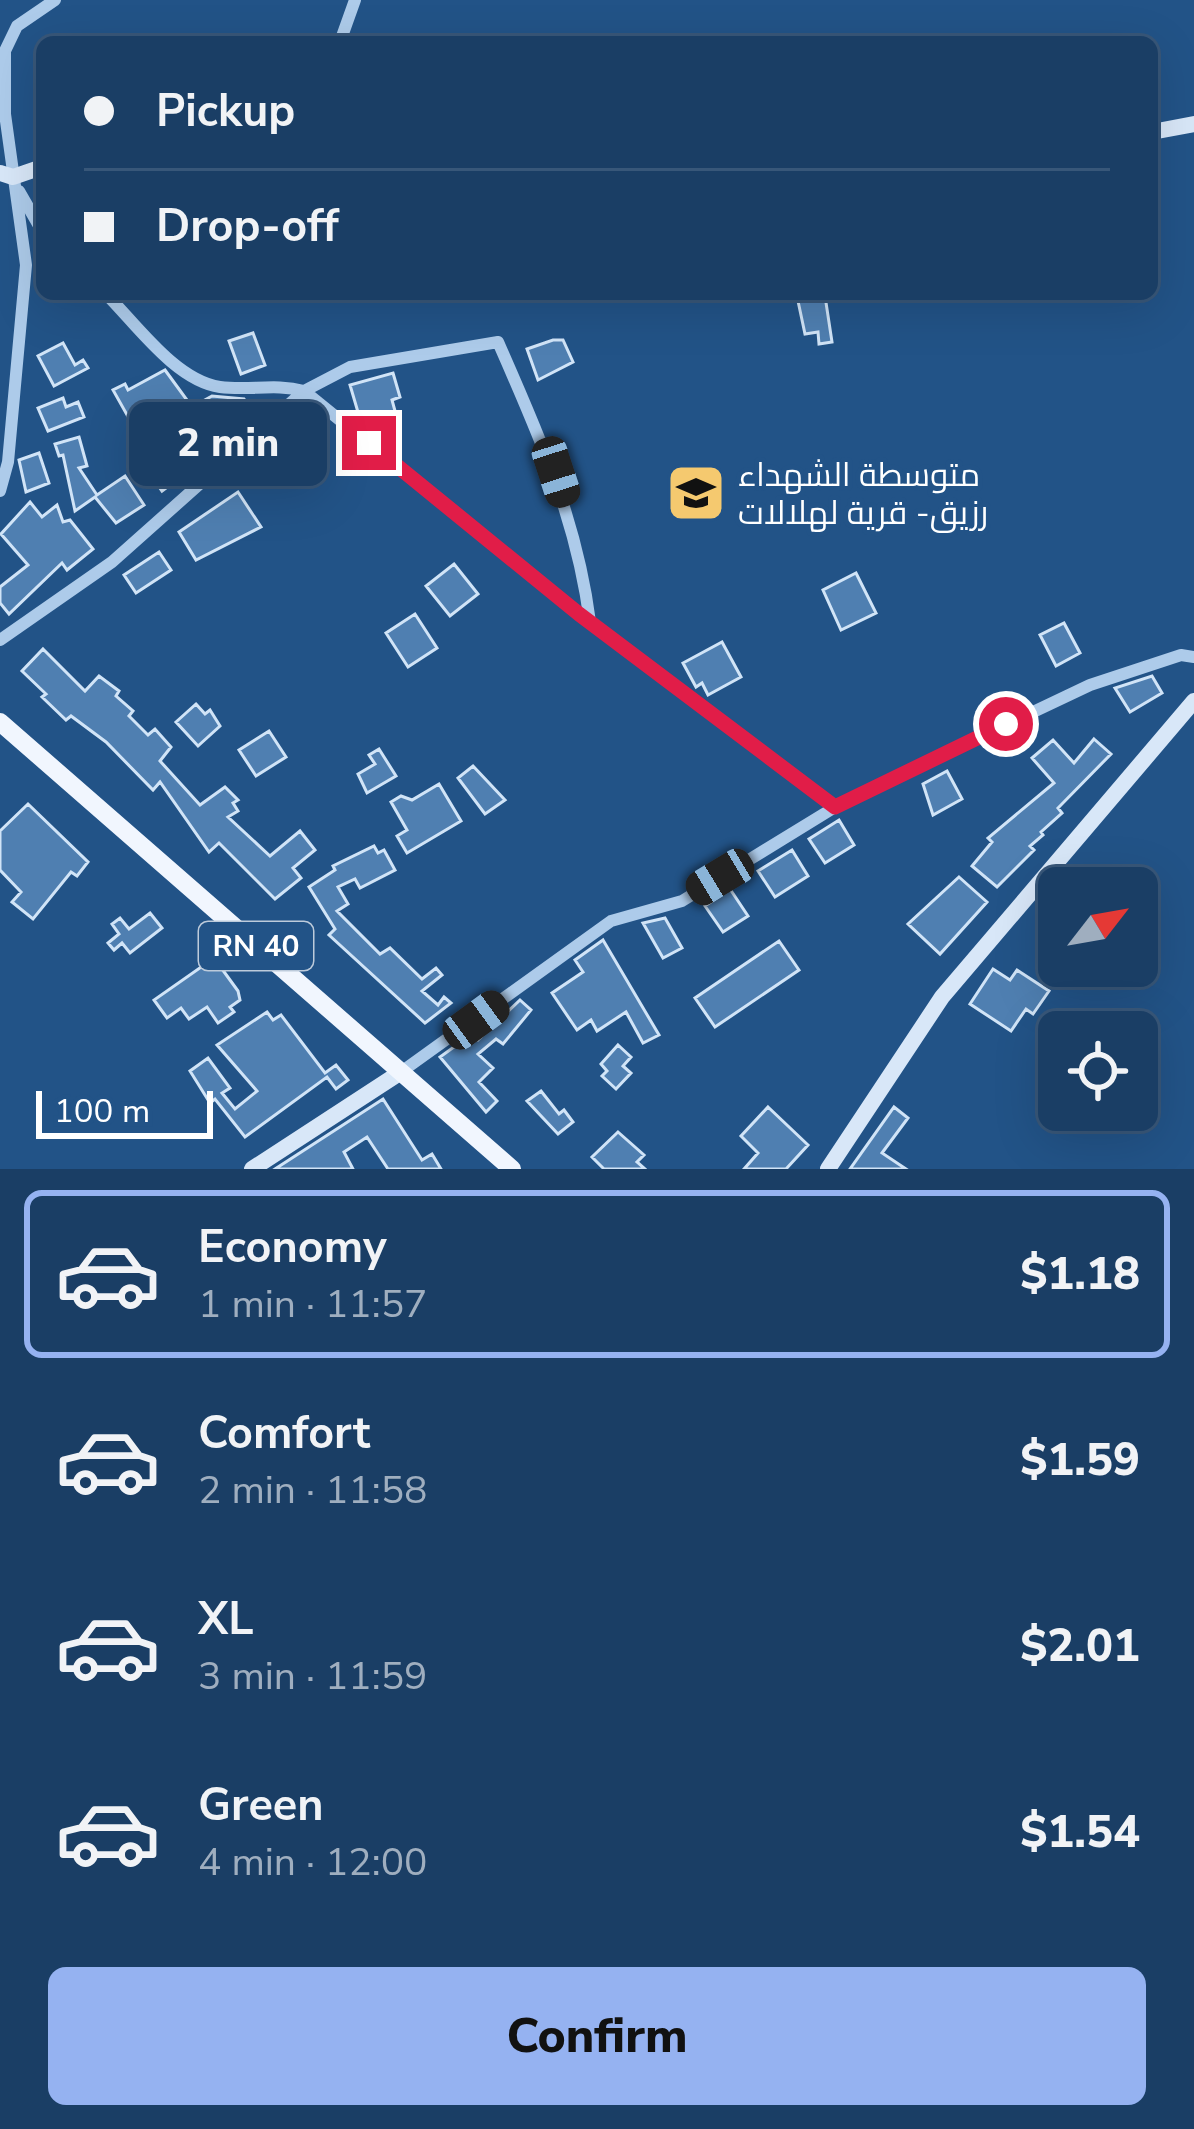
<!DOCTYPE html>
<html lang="en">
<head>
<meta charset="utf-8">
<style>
  body { margin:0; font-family:"Nunito Sans",Cairo,sans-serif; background:#27496e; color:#f1f3f6; height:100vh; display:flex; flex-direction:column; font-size:45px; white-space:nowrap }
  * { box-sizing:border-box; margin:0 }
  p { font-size:39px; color:#9faebf }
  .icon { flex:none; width:66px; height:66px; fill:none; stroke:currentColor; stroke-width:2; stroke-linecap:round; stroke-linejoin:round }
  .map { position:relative; height:1169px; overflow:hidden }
  .side { display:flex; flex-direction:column; background:#1a3e65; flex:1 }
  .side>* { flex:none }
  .guide { position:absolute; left:36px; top:36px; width:1122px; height:264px; border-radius:18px; box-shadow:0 12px 48px #0002,0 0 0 3px #385779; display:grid; align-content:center; height:264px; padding:0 48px; background:#1a3e65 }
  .needle { width:78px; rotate:59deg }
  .buttons { position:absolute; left:1038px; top:867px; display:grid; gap:24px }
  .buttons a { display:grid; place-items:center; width:120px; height:120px; border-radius:18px; background:#1a3e65; box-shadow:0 12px 48px #0002,0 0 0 3px #385779; font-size:60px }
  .scale { position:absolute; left:36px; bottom:30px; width:177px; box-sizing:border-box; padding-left:12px; border:6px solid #fff; border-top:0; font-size:33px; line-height:42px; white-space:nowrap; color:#fff; -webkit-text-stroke:9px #225387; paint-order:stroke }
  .end { position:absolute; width:54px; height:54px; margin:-27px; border:15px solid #e11d48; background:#fff; box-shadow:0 0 0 6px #fff }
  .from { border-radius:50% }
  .bubble { position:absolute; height:84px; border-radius:18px; background:#1a3e65; box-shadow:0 12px 48px #0002,0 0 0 3px #385779; font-size:39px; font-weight:800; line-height:84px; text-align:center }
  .car { position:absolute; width:36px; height:72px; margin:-36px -18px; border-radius:15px; box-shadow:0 0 9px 3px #0007; background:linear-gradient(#222 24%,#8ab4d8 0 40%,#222 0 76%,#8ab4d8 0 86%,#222 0) }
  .guide b { display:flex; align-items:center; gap:42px; height:114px; font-size:45px }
  .guide b+b { border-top:3px solid #385779 }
  .guide i { width:30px; height:30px; background:#f1f3f6 }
  ul { padding:21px 0 0; list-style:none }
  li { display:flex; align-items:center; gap:36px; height:168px; margin:0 24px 18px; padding:0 24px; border:6px solid transparent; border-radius:18px }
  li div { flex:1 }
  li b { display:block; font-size:45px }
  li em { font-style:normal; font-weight:800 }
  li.on { border-color:#95b2f1 }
  li>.icon { width:108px; height:108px; stroke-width:1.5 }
  .primary-button { display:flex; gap:24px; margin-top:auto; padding:24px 48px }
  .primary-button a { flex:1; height:138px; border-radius:18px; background:#95b2f1; color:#111; font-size:48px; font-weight:800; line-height:138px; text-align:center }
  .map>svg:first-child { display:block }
  .building { fill:#4f7fb1; stroke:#d1e4f7; stroke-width:3 }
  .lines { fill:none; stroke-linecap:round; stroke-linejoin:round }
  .street { stroke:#adcbea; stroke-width:12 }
  .secondary { stroke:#d8e7f8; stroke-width:16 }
  .primary { stroke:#f1f6fe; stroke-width:18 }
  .route { stroke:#e11d48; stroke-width:15 }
  .labels { text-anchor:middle; stroke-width:10; stroke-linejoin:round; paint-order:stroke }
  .shield { fill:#225387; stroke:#bdcbdb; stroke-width:3 }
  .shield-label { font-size:30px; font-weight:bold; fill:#fff }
  .poi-label { font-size:33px; fill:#fff; stroke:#225387; text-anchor:start }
</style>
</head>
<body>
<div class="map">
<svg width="1194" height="1169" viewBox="0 0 1194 1169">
  <rect width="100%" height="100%" fill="#225387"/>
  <!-- building -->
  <path class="building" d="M 825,296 L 832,342 L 819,344 L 818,332 L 805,334 L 798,301 Z
    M 253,333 L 265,365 L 241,374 L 229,341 Z
    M 553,340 L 563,340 L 573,362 L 538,380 L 527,349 Z
    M 63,343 L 75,365 L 83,360 L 88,368 L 54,386 L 38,356 Z
    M 165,370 L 192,407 L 212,396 L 244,399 L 257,419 L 162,491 L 142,462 L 172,440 L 153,409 L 131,422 L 113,390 L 125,384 L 128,390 Z
    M 393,373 L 400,397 L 392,400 L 395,411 L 360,419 L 350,385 Z
    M 63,398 L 66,407 L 78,402 L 84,417 L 48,431 L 38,408 Z
    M 79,437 L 87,466 L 79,468 L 97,495 L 125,476 L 144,505 L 116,523 L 95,497 L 75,511 L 63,455 L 59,456 L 55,444 Z
    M 39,453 L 49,483 L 26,492 L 19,460 Z
    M 238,492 L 261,527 L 196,560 L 179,532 Z
    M 30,502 L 42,517 L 57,505 L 63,522 L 70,520 L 93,549 L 67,570 L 62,563 L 9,614 L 0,603 L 0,587 L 28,565 L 1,534 Z
    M 159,552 L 171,570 L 136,593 L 124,575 Z
    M 454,564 L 478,594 L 450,616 L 426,586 Z
    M 856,573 L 876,613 L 841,630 L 823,590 Z
    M 415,614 L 437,648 L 408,667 L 386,633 Z
    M 1064,623 L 1080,653 L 1056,666 L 1040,635 Z
    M 722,642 L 741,677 L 708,695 L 702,683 L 696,687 L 683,663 Z
    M 43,649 L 85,691 L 99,676 L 119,691 L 116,696 L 133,711 L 129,716 L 148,735 L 155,729 L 171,747 L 160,761 L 200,805 L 225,787 L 238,800 L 233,803 L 238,811 L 228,817 L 270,856 L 300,831 L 315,850 L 293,868 L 301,878 L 275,899 L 219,843 L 209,852 L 160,782 L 153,790 L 106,742 L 71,716 L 66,720 L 42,697 L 46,694 L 22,671 Z
    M 1152,676 L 1162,693 L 1130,712 L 1115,688 Z
    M 196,704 L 205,714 L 210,710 L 220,726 L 198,746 L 176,722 Z
    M 269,731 L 286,757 L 256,776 L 239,750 Z
    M 1094,739 L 1111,754 L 1058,808 L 1062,813 L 1041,832 L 1043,835 L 1030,846 L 1034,850 L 997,887 L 972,866 L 992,842 L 988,838 L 1054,783 L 1032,758 L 1053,740 L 1074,763 Z
    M 379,749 L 396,776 L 367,793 L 358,774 L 375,764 L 369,755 Z
    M 473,766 L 505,800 L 485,814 L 458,778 Z
    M 947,771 L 962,799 L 933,815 L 923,784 Z
    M 439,784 L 461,821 L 407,853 L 397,836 L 407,830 L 391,802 L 401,796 L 412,800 Z
    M 28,804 L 88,862 L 77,876 L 71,872 L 33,919 L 12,902 L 21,892 L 0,870 L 0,831 Z
    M 839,820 L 854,845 L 825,863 L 809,839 Z
    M 374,846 L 378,853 L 384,850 L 395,870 L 360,888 L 355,879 L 338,887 L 348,904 L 337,911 L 380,954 L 390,948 L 422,979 L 436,968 L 442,975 L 422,991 L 438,1005 L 444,997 L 451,1003 L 425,1023 L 329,935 L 335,929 L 309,887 L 335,870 L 333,866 Z
    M 792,850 L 808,876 L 775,897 L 758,871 Z
    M 959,877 L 987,902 L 940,954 L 908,924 Z
    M 730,889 L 748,916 L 723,932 L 705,906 Z
    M 150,913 L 162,928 L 130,953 L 122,943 L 114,950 L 108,943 L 119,934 L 112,924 L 120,918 L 129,929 Z
    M 665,918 L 682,948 L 663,958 L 643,923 Z
    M 603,940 L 659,1035 L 643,1043 L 626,1012 L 597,1031 L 591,1020 L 577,1030 L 552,993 L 583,972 L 575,960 Z
    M 779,941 L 799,970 L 715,1027 L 695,998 Z
    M 214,958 L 238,991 L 240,1000 L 230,1007 L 234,1012 L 218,1023 L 207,1007 L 189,1019 L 181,1008 L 167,1018 L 154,1000 Z
    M 993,969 L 1010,980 L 1017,970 L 1049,991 L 1033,1014 L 1026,1009 L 1011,1031 L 970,1004 Z
    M 520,1000 L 531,1010 L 503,1044 L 496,1039 L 478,1054 L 493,1068 L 479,1082 L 497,1101 L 486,1112 L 440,1057 L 472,1034 L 478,1040 Z
    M 267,1012 L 273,1020 L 281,1015 L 325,1073 L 336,1065 L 348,1080 L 336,1089 L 327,1077 L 245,1137 L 215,1099 L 210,1103 L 190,1071 L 208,1058 L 230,1088 L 222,1093 L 235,1109 L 257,1091 L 217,1045 Z
    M 618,1045 L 631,1057 L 623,1066 L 631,1073 L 616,1089 L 602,1076 L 607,1071 L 601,1064 Z
    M 541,1091 L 559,1114 L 564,1110 L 573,1122 L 558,1134 L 527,1101 Z
    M 383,1099 L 422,1160 L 432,1154 L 441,1169 L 388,1169 L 367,1137 L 344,1152 L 353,1169 L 275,1169 Z
    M 768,1107 L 808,1145 L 786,1169 L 744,1169 L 758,1153 L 741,1136 Z
    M 894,1107 L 908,1118 L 882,1153 L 906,1169 L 850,1169 Z
    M 618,1132 L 644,1155 L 637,1162 L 645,1169 L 604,1169 L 592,1157 Z"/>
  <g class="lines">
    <!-- street -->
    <path class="street" d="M 340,42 L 355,0
      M 19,191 L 42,231
      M 106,294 C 136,324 176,381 220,387 C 250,391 275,383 304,391 L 579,614 L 835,807
      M 0,491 L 8,462 L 26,265 L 5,114 L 5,51 L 17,26 L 55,0
      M 0,640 L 112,562 L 304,391 L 350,367 L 498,342 C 539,435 577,520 590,622
      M 401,1072 L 611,921 L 682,901 L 840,804 L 1090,685 L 1181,655 L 1194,657"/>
    <!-- secondary -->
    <path class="secondary" d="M 1152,132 L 1194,124
      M 0,173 L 13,177 L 42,167
      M 252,1169 L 401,1072
      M 828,1169 L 942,997 L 1194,701"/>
    <!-- primary -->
    <path class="primary" d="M 0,722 L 512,1169"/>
  </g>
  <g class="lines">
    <!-- route -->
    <path class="route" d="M 369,443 L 579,614 L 835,807 L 1006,724"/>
  </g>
  <!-- icons -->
  <defs>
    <symbol id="school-square" viewBox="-11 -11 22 22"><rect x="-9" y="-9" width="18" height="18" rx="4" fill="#f5c96f" stroke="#225387"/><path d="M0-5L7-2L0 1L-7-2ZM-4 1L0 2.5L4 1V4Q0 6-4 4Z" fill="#111"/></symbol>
  </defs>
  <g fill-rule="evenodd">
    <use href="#school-square" x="663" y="460" width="66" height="66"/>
  </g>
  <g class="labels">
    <!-- shield labels -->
    <rect class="shield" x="199" y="922" width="114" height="48" rx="9"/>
    <g class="shield-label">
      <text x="256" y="956">RN 40</text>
    </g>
    <!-- poi labels -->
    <g class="poi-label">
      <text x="738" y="486">متوسطة الشهداء<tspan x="738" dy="38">رزيق- قرية لهلالات</tspan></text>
    </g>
  </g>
</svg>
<div class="buttons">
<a><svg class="needle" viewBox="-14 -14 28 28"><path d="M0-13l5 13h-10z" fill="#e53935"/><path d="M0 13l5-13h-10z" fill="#9faebf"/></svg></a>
<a><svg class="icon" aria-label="locate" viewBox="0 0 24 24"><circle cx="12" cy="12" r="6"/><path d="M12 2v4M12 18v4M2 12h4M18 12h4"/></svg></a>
</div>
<div class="scale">100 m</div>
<i class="end from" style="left:1006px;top:724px"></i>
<i class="end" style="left:369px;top:443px"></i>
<div class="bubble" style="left:129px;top:402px;width:198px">2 min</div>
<i class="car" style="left:556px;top:472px;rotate:162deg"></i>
<i class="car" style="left:720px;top:877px;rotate:239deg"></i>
<i class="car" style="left:476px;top:1020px;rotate:54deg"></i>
<div class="guide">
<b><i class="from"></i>Pickup</b>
<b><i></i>Drop-off</b>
</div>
</div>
<section class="side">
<ul>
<li class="on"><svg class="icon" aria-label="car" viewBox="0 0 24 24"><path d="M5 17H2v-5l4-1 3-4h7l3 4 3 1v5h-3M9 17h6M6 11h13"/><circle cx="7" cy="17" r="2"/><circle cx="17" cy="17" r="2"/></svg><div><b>Economy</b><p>1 min · 11:57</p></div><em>$1.18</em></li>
<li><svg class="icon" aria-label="car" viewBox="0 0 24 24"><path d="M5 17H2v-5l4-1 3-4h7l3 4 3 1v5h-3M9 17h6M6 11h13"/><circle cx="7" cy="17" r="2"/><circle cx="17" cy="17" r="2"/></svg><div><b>Comfort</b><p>2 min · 11:58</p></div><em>$1.59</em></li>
<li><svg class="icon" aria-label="car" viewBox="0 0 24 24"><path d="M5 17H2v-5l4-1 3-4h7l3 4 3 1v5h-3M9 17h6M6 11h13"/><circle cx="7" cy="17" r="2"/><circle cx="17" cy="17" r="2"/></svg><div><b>XL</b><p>3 min · 11:59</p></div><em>$2.01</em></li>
<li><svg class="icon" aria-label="car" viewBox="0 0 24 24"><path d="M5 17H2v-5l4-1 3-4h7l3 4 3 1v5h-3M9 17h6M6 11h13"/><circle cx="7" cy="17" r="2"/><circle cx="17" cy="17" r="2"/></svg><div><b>Green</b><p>4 min · 12:00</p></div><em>$1.54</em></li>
</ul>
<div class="primary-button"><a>Confirm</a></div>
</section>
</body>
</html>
